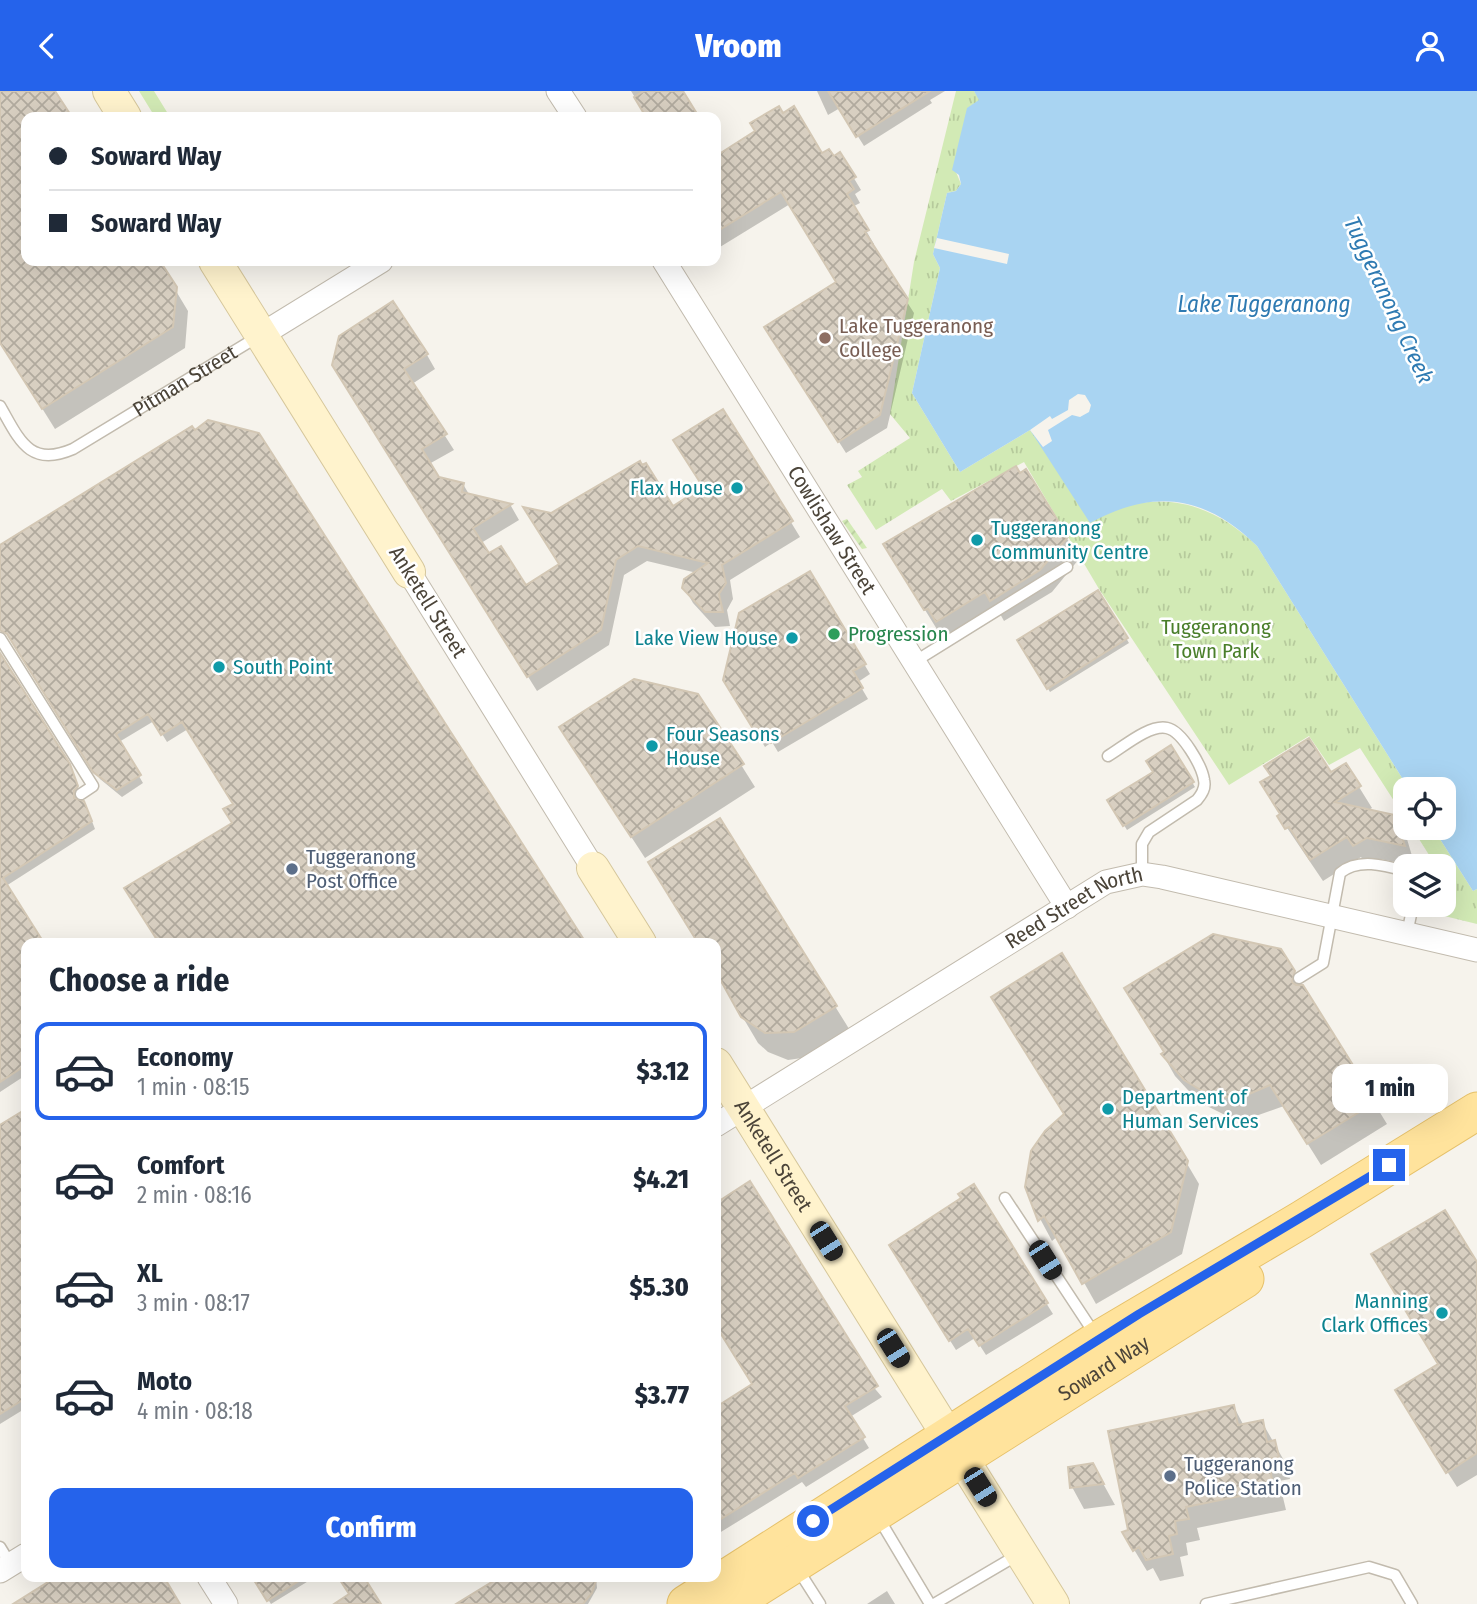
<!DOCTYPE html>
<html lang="en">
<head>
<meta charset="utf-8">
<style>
  body { margin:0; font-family:"Fira Sans Condensed",sans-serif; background:#f6f6f7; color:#1f2937; height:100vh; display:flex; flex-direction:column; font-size:26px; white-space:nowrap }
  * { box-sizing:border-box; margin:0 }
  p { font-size:23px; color:#747a83 }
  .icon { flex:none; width:38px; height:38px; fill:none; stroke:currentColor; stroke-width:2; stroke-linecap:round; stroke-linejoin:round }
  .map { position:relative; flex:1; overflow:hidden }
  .panel { position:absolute; left:21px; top:847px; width:700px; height:644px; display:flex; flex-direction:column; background:#fff; border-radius:14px; box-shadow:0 7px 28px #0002 }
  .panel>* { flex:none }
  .banner { position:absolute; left:21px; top:21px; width:700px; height:154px; border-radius:14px; box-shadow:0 7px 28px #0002; display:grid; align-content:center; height:154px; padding:0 28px; background:#fff }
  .controls { position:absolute; left:1393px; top:686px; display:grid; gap:14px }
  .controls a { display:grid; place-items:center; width:63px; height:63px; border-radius:14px; background:#fff; box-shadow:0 7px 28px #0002; font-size:35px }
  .end { position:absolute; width:32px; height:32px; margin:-16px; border:9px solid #2563eb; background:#fff; box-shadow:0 0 0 4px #fff }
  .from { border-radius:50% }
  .bubble { position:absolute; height:49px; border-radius:14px; background:#fff; box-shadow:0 7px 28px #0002; font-size:23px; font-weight:800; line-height:49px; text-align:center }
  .car { position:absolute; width:21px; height:42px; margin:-21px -10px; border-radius:9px; box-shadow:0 0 5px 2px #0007; background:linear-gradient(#222 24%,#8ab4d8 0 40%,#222 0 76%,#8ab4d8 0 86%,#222 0) }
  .banner b { display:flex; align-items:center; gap:24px; height:66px; font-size:26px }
  .banner b+b { border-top:2px solid #e0e1e3 }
  .banner i { width:18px; height:18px; background:#1f2937 }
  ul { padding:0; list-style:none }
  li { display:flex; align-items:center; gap:21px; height:98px; margin:0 14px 10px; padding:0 14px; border:4px solid transparent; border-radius:14px }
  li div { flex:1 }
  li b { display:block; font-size:26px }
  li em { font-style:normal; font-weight:800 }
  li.on { border-color:#2563eb }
  li>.icon { width:63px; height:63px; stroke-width:1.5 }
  h2 { padding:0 28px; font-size:32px; line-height:84px }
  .primary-button { display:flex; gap:14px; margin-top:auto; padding:14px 28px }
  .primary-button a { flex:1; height:80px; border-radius:14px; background:#2563eb; color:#fff; font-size:28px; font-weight:800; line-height:80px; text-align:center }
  header { display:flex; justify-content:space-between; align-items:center; height:91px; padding:0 28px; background:#2563eb; color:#fff; font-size:32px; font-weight:800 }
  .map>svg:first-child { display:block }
  .grass { fill:url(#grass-tufts) }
  .garden { fill:url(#garden-furrows) }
  .water { fill:#a9d4f2 }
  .pier { fill:#f6f3ec }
  .shadow { fill:#0003 }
  .building { fill:url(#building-cross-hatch); stroke:#d3c7b4; stroke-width:2 }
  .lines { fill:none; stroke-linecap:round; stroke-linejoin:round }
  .lane-casing { stroke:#c2bbae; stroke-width:13 }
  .street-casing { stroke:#c2bbae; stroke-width:25 }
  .secondary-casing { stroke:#d6c79b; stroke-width:34 }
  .primary-casing { stroke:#e6c16a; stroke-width:39 }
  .lane { stroke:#fff; stroke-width:10 }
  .street { stroke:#fff; stroke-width:23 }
  .secondary { stroke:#fff3cd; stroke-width:32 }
  .primary { stroke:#ffe39c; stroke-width:37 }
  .route { stroke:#2563eb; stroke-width:9 }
  .education-dot { fill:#8d6e63; stroke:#fff; stroke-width:2.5 }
  .culture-dot { fill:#0f9aa8; stroke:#fff; stroke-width:2.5 }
  .leisure-dot { fill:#2e9e5b; stroke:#fff; stroke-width:2.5 }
  .service-dot { fill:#5c6f8a; stroke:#fff; stroke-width:2.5 }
  .labels { text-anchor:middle; stroke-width:5; stroke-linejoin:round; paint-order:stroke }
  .education-label { font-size:21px; fill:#785e54; stroke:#fff; text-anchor:start }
  .street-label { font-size:21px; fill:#4b4439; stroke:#fff }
  .culture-label { font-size:21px; fill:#0d838f; stroke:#fff; text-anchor:start }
  .park-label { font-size:21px; fill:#4a7f2a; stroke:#fff }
  .leisure-label { font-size:21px; fill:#27864d; stroke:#fff; text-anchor:start }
  .service-label { font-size:21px; fill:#4e5e75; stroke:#fff; text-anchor:start }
  .water-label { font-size:23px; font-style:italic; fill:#2e7ab2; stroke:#fff }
</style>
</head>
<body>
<header><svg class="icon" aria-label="back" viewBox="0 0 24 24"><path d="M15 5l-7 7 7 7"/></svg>Vroom<svg class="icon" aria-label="person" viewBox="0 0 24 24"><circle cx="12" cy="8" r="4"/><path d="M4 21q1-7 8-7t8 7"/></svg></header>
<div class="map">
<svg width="1477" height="1513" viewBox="0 0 1477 1513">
  <defs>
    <pattern id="grass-tufts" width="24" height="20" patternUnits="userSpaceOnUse" patternTransform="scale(1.75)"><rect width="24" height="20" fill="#d2eab5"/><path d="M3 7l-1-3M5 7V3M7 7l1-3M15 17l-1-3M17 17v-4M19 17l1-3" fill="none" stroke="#b6ca9c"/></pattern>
    <pattern id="garden-furrows" width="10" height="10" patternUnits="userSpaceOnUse" patternTransform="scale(1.75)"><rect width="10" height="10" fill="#d2eab5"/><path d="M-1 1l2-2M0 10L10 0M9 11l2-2" fill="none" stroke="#b6ca9c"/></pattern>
    <pattern id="building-cross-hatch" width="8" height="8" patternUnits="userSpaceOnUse" patternTransform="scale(1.75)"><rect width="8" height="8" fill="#d8cfc1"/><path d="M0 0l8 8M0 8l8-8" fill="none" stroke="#b1aa9e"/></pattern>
  </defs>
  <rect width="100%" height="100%" fill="#f6f3ec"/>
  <!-- grass -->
  <path class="grass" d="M 139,0 L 154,0 L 170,26 L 155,26 Z
    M 956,0 L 974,0 L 980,9 L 956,81 L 961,93 L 956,100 L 947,102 L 933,163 L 940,177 L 912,302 L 960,381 L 1030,339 L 1043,356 L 1114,419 C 1168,399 1217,416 1257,455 L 1409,698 L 1405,698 L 1405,727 L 1360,657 L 1329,674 L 1309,645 L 1229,694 L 1099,498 L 1024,371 L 951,410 L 942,398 L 876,439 L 847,394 L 862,386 L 858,380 L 910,347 L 890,323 L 914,171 Z
    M 1412,737 L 1433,737 L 1473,800 L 1477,798 L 1477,833 L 1428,821 L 1429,814 L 1444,814 L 1444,775 L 1436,775 Z"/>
  <!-- garden -->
  <path class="garden" d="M 847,428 L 867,457 L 862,458 L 842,430 Z"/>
  <!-- water -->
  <path class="water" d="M 974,0 L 1477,0 L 1477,798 L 1473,800 L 1433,737 L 1444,737 L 1444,698 L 1409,698 L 1257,455 C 1205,404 1154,397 1090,432 L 1030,339 L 960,381 L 912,302 L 940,177 L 933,163 L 947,102 L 956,100 L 961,93 L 959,84 L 952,79 L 967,17 L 979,9 Z"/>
  <!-- pier -->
  <path class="pier" d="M 937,147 L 1009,163 L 1007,173 L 934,157 Z
    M 1078,303 L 1085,304 L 1091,314 L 1089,321 L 1080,326 L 1072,324 L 1048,339 L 1052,350 L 1043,356 L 1030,339 L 1050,325 L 1052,328 L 1068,319 L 1069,309 Z"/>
  <!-- shadow -->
  <path class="shadow" d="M 0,0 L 53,0 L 70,26 L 26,26 L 26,170 L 158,170 L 188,220 L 185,257 L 55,338 L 0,250 Z
    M 631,0 L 681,0 L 697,26 L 647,26 Z
    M 817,0 L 945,0 L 930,9 L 932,12 L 864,55 L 840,17 L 828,24 Z
    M 716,57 L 720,64 L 822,64 L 834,68 L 840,64 L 861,99 L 855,103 L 860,112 L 852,116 L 874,153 L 871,154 L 914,222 L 887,337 L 846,362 L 774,249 L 838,191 L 790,113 L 720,156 L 716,150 Z
    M 427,264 L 435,278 L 412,293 L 454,359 L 429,373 L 438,387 L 463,393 L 470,405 L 511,415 L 519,429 L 481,452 L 488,465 L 526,496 L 561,474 L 551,424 L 672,417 L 705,397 L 723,320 L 800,446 L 730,489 L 733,508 L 727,519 L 730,535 L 715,536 L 693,512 L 684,496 L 697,482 L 647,470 L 624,484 L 609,554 L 537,600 L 342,289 Z
    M 195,341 L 258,344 L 584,852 L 160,852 L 127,797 L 234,733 L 236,714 L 188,638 L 167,651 L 154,630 L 119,651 L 143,692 L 122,706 L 100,688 L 0,527 L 0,456 Z
    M 1066,446 L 1079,468 L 1052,501 L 1004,530 L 999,521 L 950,551 L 941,538 L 938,540 L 898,475 Z
    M 810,482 L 870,583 L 858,591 L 868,608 L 778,661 L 772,651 L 765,656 L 725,588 Z
    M 1098,501 L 1129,552 L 1050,601 L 1019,550 Z
    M 0,570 L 73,682 L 81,704 L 76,709 L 88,720 L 95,738 L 6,795 L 42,852 L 26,852 L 26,984 L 0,1001 Z
    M 697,604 L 755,696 L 645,767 L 574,658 Z
    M 1171,657 L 1195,696 L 1127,739 L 1109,710 L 1155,681 Z
    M 1330,684 L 1359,696 L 1372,717 L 1367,720 L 1394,726 L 1407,748 L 1415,775 L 1380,768 L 1367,776 L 1361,766 L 1323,790 L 1279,725 Z
    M 720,730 L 851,941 L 809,966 L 788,969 L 768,961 L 758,952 L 716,881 L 716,852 L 698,852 L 665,797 Z
    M 1280,859 L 1387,1033 L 1321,1074 L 1284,1015 L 1250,1027 L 1229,1026 L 1199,1011 L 1175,985 L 1163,964 Z
    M 26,1020 L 26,1317 L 0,1333 L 0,1036 Z
    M 1066,1024 L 1186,1071 L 1199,1093 L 1182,1163 L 1096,1213 L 1058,1145 L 1052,1150 L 1029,1107 L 1029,1072 L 1039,1050 Z
    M 973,1095 L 1053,1223 L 986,1264 L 975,1247 L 956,1259 L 897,1165 Z
    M 716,1112 L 882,1306 L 850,1326 L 869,1357 L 806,1396 L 802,1391 L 716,1444 L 716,1318 L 754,1294 L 716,1233 Z
    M 1477,1174 L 1477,1384 L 1457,1396 L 1406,1316 L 1440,1273 Z
    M 1234,1316 L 1244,1335 L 1262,1331 L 1286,1373 L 1290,1388 L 1279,1390 L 1286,1419 L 1197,1437 L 1200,1449 L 1186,1452 L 1188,1464 L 1180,1466 L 1184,1485 L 1160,1490 L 1153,1477 L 1147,1480 L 1124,1442 L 1130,1440 Z
    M 1092,1374 L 1105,1396 L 1115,1414 L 1084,1418 L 1072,1396 Z
    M 60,1486 L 162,1486 L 178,1513 L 17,1513 Z
    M 254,1486 L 315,1486 L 271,1513 Z
    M 506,1486 L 596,1486 L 597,1497 L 588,1513 L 461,1513 Z
    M 887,1500 L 895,1513 L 867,1513 Z"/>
  <!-- building -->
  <path class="building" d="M 0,0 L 55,0 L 72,26 L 26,26 L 26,170 L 160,170 L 177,196 L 173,236 L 42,318 L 0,252 Z
    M 644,0 L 683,0 L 699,26 L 646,26 L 634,6 Z
    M 828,0 L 930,0 L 856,46 Z
    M 779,15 L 783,22 L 794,15 L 822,62 L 829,58 L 834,65 L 840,61 L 856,86 L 849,90 L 854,98 L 847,103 L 869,139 L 865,141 L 908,208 L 880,324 L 838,351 L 764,236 L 836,191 L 781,101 L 716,141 L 716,65 L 755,40 L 750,32 Z
    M 393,210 L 428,263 L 404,278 L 447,343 L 422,358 L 439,386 L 464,392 L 462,401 L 512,413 L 473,437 L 489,462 L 501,455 L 526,494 L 559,473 L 523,416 L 551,422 L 640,370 L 642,374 L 646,372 L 673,415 L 703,396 L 673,349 L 723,318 L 793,430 L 722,474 L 726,492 L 719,503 L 723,521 L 705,521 L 682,497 L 684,488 L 708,472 L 638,455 L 616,469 L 601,539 L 527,586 L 332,274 L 339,245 Z
    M 208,329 L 259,342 L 586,852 L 159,852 L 124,797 L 232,732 L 223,718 L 233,713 L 182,631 L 161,644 L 148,623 L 116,643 L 141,684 L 117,699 L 93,681 L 7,543 L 0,539 L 0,454 L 192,335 L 195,339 Z
    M 1016,375 L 1020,382 L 1026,378 L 1068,446 L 1040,479 L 990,510 L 985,501 L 936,531 L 928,518 L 924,519 L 883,453 Z
    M 810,480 L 866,573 L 853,580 L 863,597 L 771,652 L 765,642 L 758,646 L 723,589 L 739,522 Z
    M 1098,499 L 1128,547 L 1047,598 L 1017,549 Z
    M 0,562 L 70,673 L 78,695 L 74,700 L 74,707 L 84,710 L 92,730 L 3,787 L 44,852 L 26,852 L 26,974 L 0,991 Z
    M 634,588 L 698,603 L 744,673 L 631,746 L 559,636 Z
    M 1309,647 L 1331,681 L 1346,672 L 1361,695 L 1335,711 L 1395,724 L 1405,755 L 1367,747 L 1353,755 L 1347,746 L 1310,769 L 1289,736 L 1285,738 L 1277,725 L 1280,723 L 1260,691 L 1271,685 L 1264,675 Z
    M 1171,654 L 1194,691 L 1123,735 L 1107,709 L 1153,681 L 1146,670 Z
    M 720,727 L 837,915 L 794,941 L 765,942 L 741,926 L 716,881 L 716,852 L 698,852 L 648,771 Z
    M 1213,843 L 1281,858 L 1295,880 L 1292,891 L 1296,894 L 1303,894 L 1376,1011 L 1307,1053 L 1270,994 L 1249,1003 L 1226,1006 L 1204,1001 L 1184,989 L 1161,963 L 1164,961 L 1124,897 Z
    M 1062,862 L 1188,1070 L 1171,1141 L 1082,1193 L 1044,1125 L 1038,1130 L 1025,1096 L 1031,1060 L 1045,1040 L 1064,1023 L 991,906 Z
    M 26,1018 L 26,1307 L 0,1323 L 0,1034 Z
    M 750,1090 L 878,1295 L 845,1315 L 865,1346 L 798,1387 L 795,1382 L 716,1431 L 716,1316 L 752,1293 L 716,1235 L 716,1112 Z
    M 974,1093 L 1048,1212 L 979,1255 L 968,1238 L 949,1250 L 889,1154 L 961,1107 L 958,1103 Z
    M 1445,1119 L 1477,1171 L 1477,1362 L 1446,1382 L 1395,1299 L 1438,1273 L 1371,1163 Z
    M 1234,1314 L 1238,1334 L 1263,1329 L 1267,1351 L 1275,1349 L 1279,1366 L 1268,1368 L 1274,1398 L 1186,1416 L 1189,1428 L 1175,1430 L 1177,1443 L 1169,1445 L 1173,1463 L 1146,1469 L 1139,1456 L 1133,1460 L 1122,1441 L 1128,1439 L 1108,1340 Z
    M 1093,1372 L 1104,1393 L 1070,1397 L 1068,1376 Z
    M 56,1486 L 164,1486 L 180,1513 L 13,1513 Z
    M 252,1486 L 305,1486 L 267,1510 Z
    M 338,1486 L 364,1486 L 381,1513 L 334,1513 L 349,1503 Z
    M 500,1486 L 597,1486 L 592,1502 L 583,1513 L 456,1513 Z"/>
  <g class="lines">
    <defs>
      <g id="lane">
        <path id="s1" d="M 0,315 C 19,348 29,377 73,358 L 259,245"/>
        <path d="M 0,547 L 93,695 L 81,703"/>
        <path d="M 914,571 L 1067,476"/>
        <path d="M 1108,665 C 1122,657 1149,633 1167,637 C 1182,640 1202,675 1204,689 C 1206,697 1202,703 1197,709 L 1149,741 L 1142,753 L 1142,783"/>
        <path d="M 1407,843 L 1413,814"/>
        <path d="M 1299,887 L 1323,872 L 1340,782 C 1358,767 1384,774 1405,780"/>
        <path d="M 1005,1107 L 1096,1245"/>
        <path d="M 878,1426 L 930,1513"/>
        <path d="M 0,1456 L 11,1474"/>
        <path d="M 797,1477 L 820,1513"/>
        <path d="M 934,1513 L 1019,1463"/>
        <path d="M 1206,1513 L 1369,1476 L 1395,1484 L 1412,1513"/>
      </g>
      <g id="street">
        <path d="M 558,0 L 575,26"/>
        <path id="s2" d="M 664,170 L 1067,816"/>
        <path d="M 261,244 L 381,170"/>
        <path d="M 409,481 L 593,777"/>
        <path id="s3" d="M 716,1034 L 1106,791 L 1142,783 L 1162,786 L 1477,859"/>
        <path d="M 0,1480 L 26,1464"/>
        <path d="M 209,1486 L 226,1513"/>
      </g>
      <g id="secondary">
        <path d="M 109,0 L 125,26"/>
        <path d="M 215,170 L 409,481"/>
        <path d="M 593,777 L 640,852"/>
        <path id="s4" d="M 716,973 L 1053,1513"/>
      </g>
      <g id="primary">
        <path d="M 686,1513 L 1098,1249 L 1301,1129 L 1477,1020"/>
        <path id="s5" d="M 731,1513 L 1245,1188"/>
      </g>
    </defs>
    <!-- lane casing -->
    <use href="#lane" class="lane-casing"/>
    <!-- street casing -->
    <use href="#street" class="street-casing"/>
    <!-- secondary casing -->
    <use href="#secondary" class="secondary-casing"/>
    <!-- primary casing -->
    <use href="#primary" class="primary-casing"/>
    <!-- lane -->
    <use href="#lane" class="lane"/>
    <!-- street -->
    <use href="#street" class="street"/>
    <!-- secondary -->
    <use href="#secondary" class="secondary"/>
    <!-- primary -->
    <use href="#primary" class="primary"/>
  </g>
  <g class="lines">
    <!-- route -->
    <path class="route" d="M 813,1430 L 1139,1223 L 1389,1074"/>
  </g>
  <!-- markers -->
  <circle class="education-dot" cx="825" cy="247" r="7"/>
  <g class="culture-dot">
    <circle cx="737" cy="397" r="7"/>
    <circle cx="977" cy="449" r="7"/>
    <circle cx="792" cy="547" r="7"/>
    <circle cx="219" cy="576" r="7"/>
    <circle cx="652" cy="655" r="7"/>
    <circle cx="1108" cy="1018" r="7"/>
    <circle cx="1442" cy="1222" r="7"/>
  </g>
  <circle class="leisure-dot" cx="834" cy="543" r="7"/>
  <g class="service-dot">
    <circle cx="292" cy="778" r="7"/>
    <circle cx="1170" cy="1385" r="7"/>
  </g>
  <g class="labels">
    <!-- education labels -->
    <g class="education-label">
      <text x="839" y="242">Lake Tuggeranong<tspan x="839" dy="24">College</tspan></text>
    </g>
    <!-- street labels -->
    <g class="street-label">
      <text dy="7" stroke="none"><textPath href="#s1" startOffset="229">Pitman Street</textPath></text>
      <text dy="7" stroke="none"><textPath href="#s2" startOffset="317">Cowlishaw Street</textPath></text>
      <text transform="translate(428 511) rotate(58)" y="7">Anketell Street</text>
      <text dy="7" stroke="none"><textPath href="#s3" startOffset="420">Reed Street North</textPath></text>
      <text dy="7" stroke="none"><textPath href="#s4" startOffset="108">Anketell Street</textPath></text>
      <text dy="7" stroke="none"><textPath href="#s5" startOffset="441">Soward Way</textPath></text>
    </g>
    <!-- culture labels -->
    <g class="culture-label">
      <text x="723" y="404" text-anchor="end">Flax House</text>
      <text x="991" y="444">Tuggeranong<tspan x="991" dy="24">Community Centre</tspan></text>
      <text x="778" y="554" text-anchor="end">Lake View House</text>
      <text x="233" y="583">South Point</text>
      <text x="666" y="650">Four Seasons<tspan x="666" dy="24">House</tspan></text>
      <text x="1122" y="1013">Department of<tspan x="1122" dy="24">Human Services</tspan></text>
      <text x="1428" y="1217" text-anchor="end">Manning<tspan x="1428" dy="24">Clark Offices</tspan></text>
    </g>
    <!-- park labels -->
    <g class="park-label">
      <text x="1216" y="543">Tuggeranong<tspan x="1216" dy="24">Town Park</tspan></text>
    </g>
    <!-- leisure labels -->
    <g class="leisure-label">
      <text x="848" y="550">Progression</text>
    </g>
    <!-- service labels -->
    <g class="service-label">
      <text x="306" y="773">Tuggeranong<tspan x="306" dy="24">Post Office</tspan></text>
      <text x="1184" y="1380">Tuggeranong<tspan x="1184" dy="24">Police Station</tspan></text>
    </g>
    <!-- water labels -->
    <g class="water-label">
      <text transform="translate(1389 209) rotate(65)" y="8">Tuggeranong Creek</text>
      <text x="1264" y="221">Lake Tuggeranong</text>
    </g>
  </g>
</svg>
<div class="controls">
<a><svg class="icon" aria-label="locate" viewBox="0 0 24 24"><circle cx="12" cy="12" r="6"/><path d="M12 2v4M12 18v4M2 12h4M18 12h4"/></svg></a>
<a><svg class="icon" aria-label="layers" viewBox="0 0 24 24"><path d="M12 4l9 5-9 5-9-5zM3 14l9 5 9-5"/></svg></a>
</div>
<i class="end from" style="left:813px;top:1430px"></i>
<i class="end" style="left:1389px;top:1074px"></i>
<div class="bubble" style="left:1332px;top:973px;width:116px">1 min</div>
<i class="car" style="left:826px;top:1150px;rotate:148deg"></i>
<i class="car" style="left:1045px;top:1169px;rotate:148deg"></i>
<i class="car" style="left:893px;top:1257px;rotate:148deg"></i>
<i class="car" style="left:980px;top:1396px;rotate:148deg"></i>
<div class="banner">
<b><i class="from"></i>Soward Way</b>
<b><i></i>Soward Way</b>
</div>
<section class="panel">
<h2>Choose a ride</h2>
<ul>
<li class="on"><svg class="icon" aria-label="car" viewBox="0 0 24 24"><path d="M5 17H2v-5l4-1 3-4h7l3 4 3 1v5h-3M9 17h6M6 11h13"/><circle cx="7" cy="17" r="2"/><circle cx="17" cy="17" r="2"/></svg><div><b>Economy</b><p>1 min · 08:15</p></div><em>$3.12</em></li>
<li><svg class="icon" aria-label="car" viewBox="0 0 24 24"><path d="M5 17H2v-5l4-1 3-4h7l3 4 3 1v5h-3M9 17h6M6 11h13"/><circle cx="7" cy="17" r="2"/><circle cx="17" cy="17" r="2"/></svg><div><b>Comfort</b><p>2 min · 08:16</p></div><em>$4.21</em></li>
<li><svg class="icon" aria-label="car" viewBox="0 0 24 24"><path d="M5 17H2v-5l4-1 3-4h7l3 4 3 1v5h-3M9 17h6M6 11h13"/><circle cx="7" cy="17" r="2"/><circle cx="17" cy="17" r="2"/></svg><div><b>XL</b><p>3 min · 08:17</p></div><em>$5.30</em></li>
<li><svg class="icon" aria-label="car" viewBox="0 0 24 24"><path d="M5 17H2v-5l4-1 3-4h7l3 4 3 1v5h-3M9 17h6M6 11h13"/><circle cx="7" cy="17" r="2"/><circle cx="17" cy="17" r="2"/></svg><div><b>Moto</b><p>4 min · 08:18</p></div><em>$3.77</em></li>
</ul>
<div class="primary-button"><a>Confirm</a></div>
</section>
</div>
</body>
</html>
